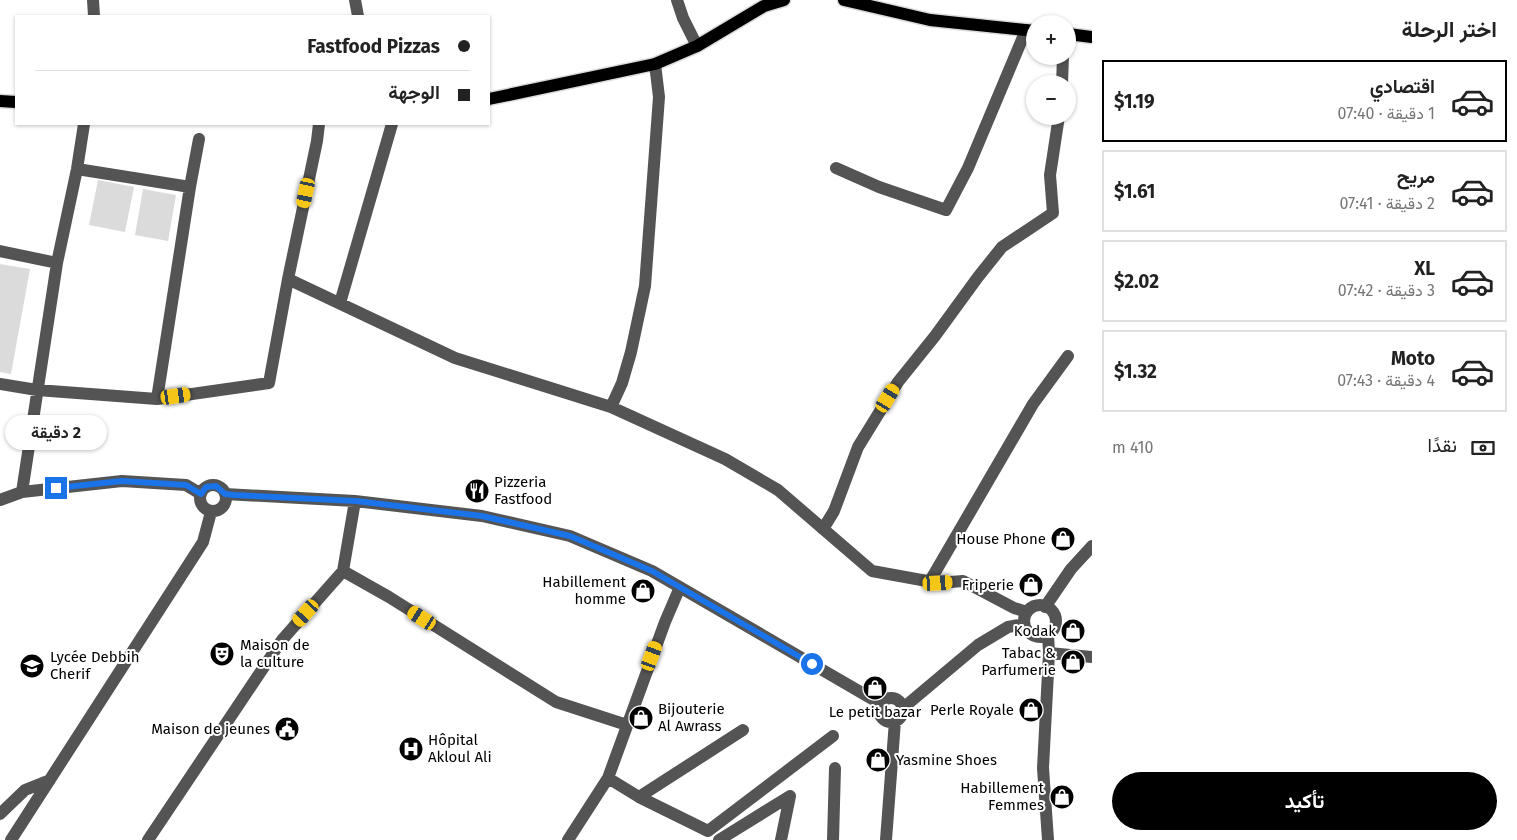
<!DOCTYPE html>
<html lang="ar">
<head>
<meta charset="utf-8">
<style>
  body { margin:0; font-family:"Fira Sans",Vazirmatn,sans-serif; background:#f6f6f6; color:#222; direction:rtl; height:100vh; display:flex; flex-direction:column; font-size:19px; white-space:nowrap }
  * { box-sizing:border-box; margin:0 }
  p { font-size:16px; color:#767676 }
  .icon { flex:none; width:28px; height:28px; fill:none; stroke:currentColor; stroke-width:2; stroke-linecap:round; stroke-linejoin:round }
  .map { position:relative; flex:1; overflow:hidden; direction:ltr }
  .side { display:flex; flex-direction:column; background:#fff; width:425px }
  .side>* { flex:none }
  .banner { position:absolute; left:15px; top:15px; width:475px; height:110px; border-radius:0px; box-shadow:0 1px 4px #0004; direction:rtl; display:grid; align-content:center; height:110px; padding:0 20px; background:#fff }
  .controls { position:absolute; left:1026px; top:15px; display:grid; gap:10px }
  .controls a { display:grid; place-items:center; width:50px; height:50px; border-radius:50%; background:#fff; box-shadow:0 1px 4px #0004; font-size:25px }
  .end { position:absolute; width:22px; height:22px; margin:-11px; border:6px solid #1a73e8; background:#fff; box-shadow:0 0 0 2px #fff }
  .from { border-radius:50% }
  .bubble { position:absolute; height:35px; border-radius:18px; background:#fff; box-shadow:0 1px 4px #0004; font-size:16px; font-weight:700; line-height:35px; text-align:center; direction:rtl }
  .car { position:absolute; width:15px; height:30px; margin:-15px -8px; border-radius:6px; box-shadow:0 0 4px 1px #0007; background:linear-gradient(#f5c518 24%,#345 0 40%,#f5c518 0 76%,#345 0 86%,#f5c518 0) }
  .banner b { display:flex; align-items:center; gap:18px; height:48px; font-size:19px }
  .banner b+b { border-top:1px solid #e0e0e0 }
  .banner i { width:12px; height:12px; background:#222 }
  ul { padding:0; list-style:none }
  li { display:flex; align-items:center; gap:15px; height:82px; margin:0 10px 8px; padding:0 10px; border:2px solid #e0e0e0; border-radius:0px }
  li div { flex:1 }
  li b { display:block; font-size:19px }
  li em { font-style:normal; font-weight:700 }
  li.active { border-color:#000 }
  li>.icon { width:45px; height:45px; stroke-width:1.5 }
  h2 { padding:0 20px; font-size:22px; line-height:60px }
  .pay { display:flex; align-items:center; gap:12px; height:55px; padding:0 20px; font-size:19px }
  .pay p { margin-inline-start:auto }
  .cta { display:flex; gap:10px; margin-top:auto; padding:10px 20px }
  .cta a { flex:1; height:58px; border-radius:30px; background:#000; color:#fff; font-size:20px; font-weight:700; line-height:58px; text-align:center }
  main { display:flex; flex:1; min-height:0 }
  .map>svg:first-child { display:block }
  .green { fill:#dbdbdb }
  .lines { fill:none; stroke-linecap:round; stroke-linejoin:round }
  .major-casing { stroke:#dbdbdb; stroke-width:15 }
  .minor { stroke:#545454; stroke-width:12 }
  .major { stroke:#000; stroke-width:12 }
  .route { stroke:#1a73e8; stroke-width:6 }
  .labels { text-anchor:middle; stroke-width:4; stroke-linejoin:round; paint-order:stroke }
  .poi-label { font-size:15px; fill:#000; stroke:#fff; text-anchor:end }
</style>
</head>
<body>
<main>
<section class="side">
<h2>اختر الرحلة</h2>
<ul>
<li class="active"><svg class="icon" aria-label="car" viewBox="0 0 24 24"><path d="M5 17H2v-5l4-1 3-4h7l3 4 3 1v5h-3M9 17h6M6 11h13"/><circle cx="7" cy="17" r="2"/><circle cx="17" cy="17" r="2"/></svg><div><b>اقتصادي</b><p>1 دقيقة · 07:40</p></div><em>$1.19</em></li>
<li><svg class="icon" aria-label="car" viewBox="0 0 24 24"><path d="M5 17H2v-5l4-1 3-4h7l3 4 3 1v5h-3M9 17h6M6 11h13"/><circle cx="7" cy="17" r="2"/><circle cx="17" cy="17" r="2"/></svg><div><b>مريح</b><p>2 دقيقة · 07:41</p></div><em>$1.61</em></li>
<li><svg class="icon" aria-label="car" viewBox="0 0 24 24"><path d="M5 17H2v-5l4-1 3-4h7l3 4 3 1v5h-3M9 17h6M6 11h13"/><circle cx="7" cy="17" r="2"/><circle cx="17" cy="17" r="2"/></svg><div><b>XL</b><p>3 دقيقة · 07:42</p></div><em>$2.02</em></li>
<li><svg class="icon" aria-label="car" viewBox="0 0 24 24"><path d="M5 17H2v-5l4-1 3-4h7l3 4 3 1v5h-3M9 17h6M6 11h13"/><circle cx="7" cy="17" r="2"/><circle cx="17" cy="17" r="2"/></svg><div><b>Moto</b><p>4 دقيقة · 07:43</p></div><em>$1.32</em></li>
</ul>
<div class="pay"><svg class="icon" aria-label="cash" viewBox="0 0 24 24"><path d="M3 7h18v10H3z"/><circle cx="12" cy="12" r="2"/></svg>نقدًا<p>410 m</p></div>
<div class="cta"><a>تأكيد</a></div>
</section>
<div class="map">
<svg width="1092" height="840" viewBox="0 0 1092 840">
  <rect width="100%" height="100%" fill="#fff"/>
  <!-- green -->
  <path class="green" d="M 98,180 L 134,187 L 125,232 L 89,225 Z
    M 143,189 L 176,195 L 168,241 L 135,235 Z
    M 0,264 L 30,269 L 11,374 L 0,372 Z"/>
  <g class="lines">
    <defs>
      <path id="major" d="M 844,0 L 930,20 L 1035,31
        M 1068,34 L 1092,37
        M 489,99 L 655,64 L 697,46 L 764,6 L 784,0
        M 0,101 L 16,102"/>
    </defs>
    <!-- major casing -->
    <use href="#major" class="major-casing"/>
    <!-- minor -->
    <path class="minor" d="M 93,0 L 94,16
      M 355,0 L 358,16
      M 677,0 L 683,18 L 697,46
      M 1062,84 L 1063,56
      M 836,168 L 879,187 L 946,210 L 968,168 L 1026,30
      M 77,169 L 190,187
      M 0,251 L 57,263
      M 288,279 L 317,141 L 319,124
      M 340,303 L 392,124
      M 0,384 L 37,390 L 157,399 L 269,383 L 288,279 L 455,358 L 611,407 L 725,459 L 778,490 L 872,571 L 938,583 L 963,581 L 1014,608 L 1027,612
      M 157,399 L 190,187 L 199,139
      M 611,407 L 622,383 L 631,352 L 645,286 L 659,97 L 655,64
      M200 498a13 13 0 1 1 26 0a13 13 0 1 1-26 0Z
      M 22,492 L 57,263 L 77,169 L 84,124
      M 225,494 L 355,501 L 482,516 L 570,536 L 652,571 L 881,704
      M 0,500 L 22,492 L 122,481 L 186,485 L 201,494
      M 823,529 L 834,511 L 858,447 L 898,382 L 935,336 L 978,277 L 1002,247 L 1053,213 L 1050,175 L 1059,116
      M 343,571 L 389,597 L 556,702 L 627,725
      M 930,581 L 1033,404 L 1068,356
      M1024 621a16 16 0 1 1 32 0a16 16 0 1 1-32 0Z
      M 1045,607 L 1071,569 L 1092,546
      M 1049,653 L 1092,657
      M879 710a12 12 0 1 1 24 0a12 12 0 1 1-24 0Z
      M 903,708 L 978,645 L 1008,627 L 1024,624
      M 608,778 L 639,797 L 743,730
      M 639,797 L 708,831 L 833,736
      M 0,814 L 25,790 L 50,780
      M 11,840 L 203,542 L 211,512
      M 148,840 L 282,640 L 343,571 L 355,501
      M 568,840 L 608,778 L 665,622 L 680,587
      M 719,840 L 790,796
      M 781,840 L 790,796
      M 833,840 L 835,768
      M 886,840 L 895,721
      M 1048,840 L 1043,768 L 1049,653 L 1048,634"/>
    <!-- major -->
    <use href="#major" class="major"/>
  </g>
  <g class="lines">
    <!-- route -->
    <path class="route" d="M 56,488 L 122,481 L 186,485 L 201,494 L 206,487 L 216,486 L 225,494 L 234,495 L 356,501 L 482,516 L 570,536 L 652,571 L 812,664"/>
  </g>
  <!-- icons -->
  <defs>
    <symbol id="restaurant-disc" viewBox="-11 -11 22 22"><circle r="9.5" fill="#000" stroke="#fff"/><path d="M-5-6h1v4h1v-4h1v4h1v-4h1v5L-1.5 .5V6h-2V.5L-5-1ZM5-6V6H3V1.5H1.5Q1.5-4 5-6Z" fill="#fff"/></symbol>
    <symbol id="shop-disc" viewBox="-11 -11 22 22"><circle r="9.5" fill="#000" stroke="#fff"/><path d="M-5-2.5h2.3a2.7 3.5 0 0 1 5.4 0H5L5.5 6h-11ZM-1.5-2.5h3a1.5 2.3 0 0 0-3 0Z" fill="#fff"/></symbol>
    <symbol id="theatre-disc" viewBox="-11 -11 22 22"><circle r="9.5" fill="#000" stroke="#fff"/><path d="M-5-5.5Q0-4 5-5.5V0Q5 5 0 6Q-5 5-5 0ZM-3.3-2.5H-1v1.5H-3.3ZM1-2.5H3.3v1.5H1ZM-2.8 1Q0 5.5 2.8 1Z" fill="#fff"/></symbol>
    <symbol id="school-disc" viewBox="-11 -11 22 22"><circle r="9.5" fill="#000" stroke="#fff"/><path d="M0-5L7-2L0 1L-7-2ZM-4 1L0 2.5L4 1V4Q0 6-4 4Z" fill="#fff"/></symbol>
    <symbol id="civic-disc" viewBox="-11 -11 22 22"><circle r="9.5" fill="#000" stroke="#fff"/><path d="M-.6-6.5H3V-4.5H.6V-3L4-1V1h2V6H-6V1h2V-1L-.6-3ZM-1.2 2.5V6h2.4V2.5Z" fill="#fff"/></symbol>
    <symbol id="hospital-disc" viewBox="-11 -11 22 22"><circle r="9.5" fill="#000" stroke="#fff"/><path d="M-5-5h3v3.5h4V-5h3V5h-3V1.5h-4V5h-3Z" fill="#fff"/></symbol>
  </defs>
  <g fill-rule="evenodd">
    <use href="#restaurant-disc" x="463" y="477" width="28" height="28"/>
    <use href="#shop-disc" x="1049" y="525" width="28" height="28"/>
    <use href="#shop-disc" x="1017" y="571" width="28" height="28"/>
    <use href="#shop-disc" x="629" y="577" width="28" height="28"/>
    <use href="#shop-disc" x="1059" y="617" width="28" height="28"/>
    <use href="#theatre-disc" x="208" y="640" width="28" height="28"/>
    <use href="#shop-disc" x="1059" y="648" width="28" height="28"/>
    <use href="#school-disc" x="18" y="652" width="28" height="28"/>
    <use href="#shop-disc" x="861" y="674" width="28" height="28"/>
    <use href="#shop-disc" x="1017" y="696" width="28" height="28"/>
    <use href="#shop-disc" x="627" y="704" width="28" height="28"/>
    <use href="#civic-disc" x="273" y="715" width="28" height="28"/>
    <use href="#hospital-disc" x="397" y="735" width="28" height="28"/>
    <use href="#shop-disc" x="864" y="746" width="28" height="28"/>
    <use href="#shop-disc" x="1048" y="783" width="28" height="28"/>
  </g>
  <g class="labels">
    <!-- poi labels -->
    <g class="poi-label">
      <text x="494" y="487" text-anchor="start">Pizzeria<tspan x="494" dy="17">Fastfood</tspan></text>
      <text x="1046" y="544">House Phone</text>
      <text x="626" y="587">Habillement<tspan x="626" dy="17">homme</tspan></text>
      <text x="1014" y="590">Friperie</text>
      <text x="1056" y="636">Kodak</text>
      <text x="240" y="650" text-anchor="start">Maison de<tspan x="240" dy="17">la culture</tspan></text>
      <text x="1056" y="658">Tabac &amp;<tspan x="1056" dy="17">Parfumerie</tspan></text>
      <text x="50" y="662" text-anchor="start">Lycée Debbih<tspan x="50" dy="17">Cherif</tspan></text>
      <text x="658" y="714" text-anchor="start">Bijouterie<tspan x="658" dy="17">Al Awrass</tspan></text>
      <text x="1014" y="715">Perle Royale</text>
      <text x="875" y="717" text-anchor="middle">Le petit bazar</text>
      <text x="270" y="734">Maison de jeunes</text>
      <text x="428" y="745" text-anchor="start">Hôpital<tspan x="428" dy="17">Akloul Ali</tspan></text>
      <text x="896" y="765" text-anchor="start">Yasmine Shoes</text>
      <text x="1044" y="793">Habillement<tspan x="1044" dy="17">Femmes</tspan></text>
    </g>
  </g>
</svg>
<div class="controls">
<a>+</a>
<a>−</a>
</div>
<i class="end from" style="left:812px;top:664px"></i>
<i class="end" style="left:56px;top:488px"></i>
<div class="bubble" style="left:5px;top:415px;width:102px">2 دقيقة</div>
<i class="car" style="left:306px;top:193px;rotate:192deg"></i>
<i class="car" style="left:176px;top:396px;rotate:82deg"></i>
<i class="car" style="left:888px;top:398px;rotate:31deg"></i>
<i class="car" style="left:938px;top:583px;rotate:87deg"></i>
<i class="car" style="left:306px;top:613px;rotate:222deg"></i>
<i class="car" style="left:422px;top:618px;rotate:302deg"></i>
<i class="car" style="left:652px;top:656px;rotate:20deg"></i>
<div class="banner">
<b><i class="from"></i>Fastfood Pizzas</b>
<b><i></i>الوجهة</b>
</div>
</div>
</main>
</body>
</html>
